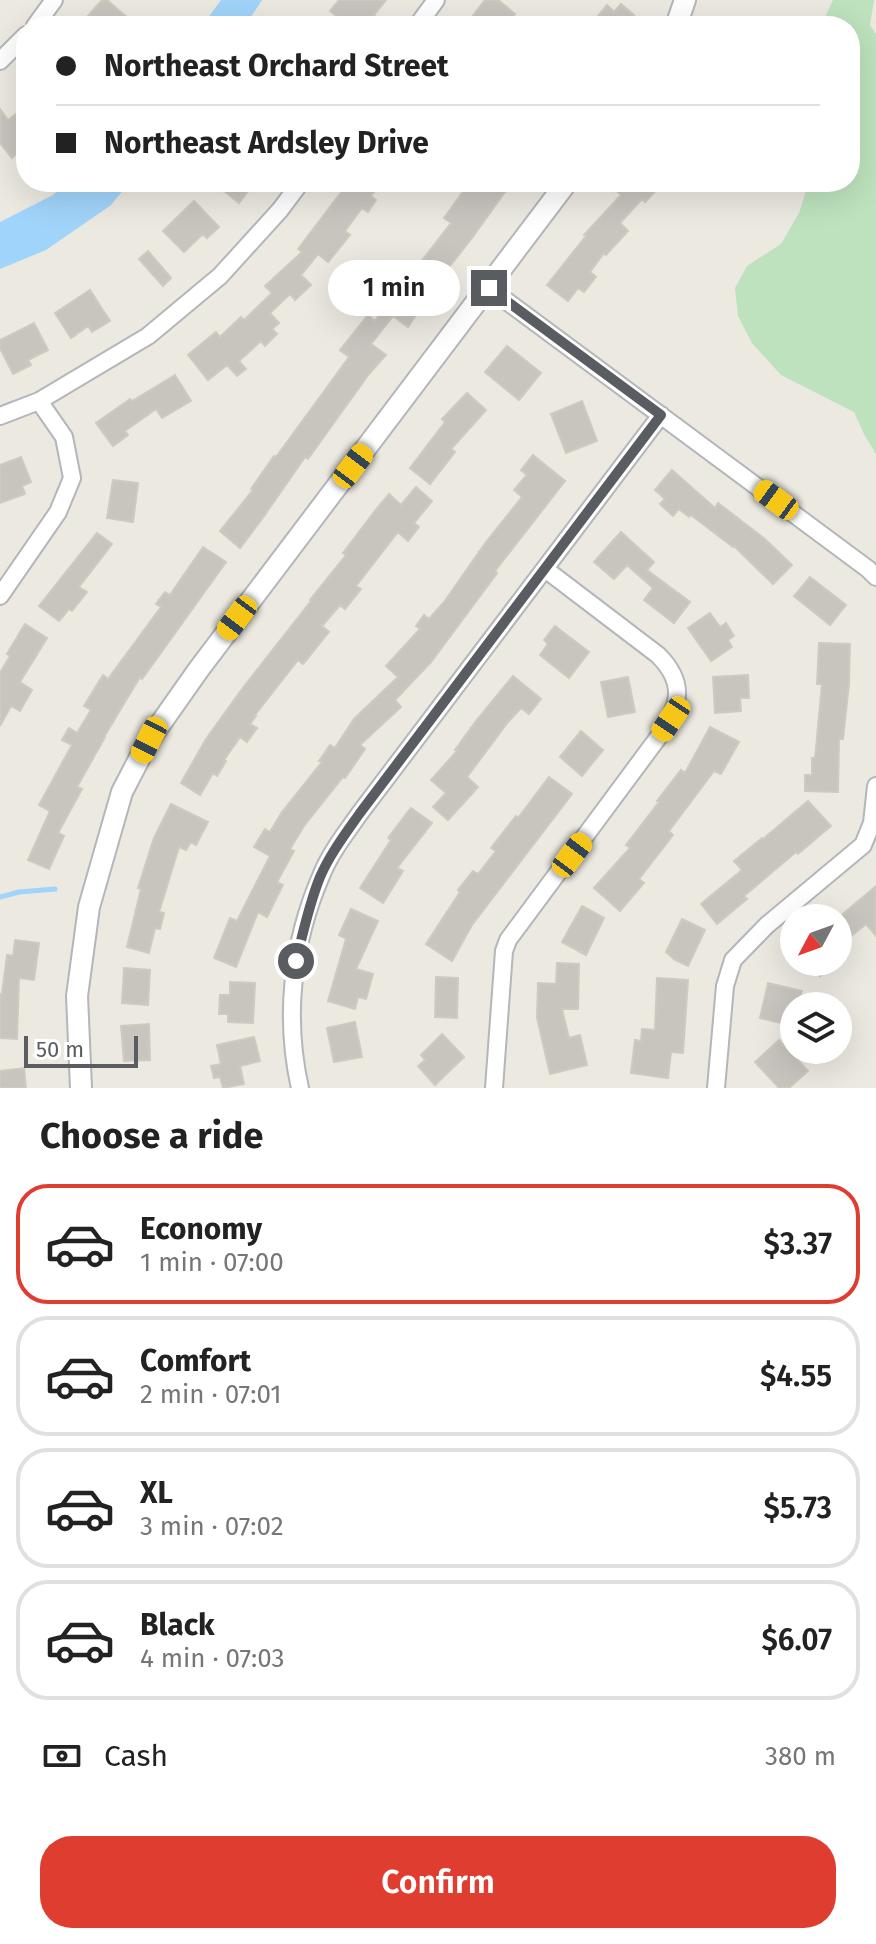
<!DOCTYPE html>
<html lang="en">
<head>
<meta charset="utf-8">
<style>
  body { margin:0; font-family:"Fira Sans",sans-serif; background:#f2f2f2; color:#222; height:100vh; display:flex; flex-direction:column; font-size:30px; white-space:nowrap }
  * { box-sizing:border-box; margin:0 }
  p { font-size:26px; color:#767676 }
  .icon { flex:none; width:44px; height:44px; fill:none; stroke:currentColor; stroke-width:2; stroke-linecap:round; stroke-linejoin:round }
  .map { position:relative; height:1088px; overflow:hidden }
  .side { display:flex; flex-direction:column; background:#fff; flex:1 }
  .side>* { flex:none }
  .guide { position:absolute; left:16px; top:16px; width:844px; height:176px; border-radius:32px; box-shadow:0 8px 32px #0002; display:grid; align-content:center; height:176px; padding:0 40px; background:#fff }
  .needle { width:52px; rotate:229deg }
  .buttons { position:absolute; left:780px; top:904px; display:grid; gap:16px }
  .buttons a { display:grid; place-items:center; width:72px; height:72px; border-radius:50%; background:#fff; box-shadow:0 8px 32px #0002; font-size:40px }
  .scale { position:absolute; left:24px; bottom:20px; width:114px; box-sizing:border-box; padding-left:8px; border:4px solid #595c60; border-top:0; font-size:22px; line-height:28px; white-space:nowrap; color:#595c60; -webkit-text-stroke:6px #fff; paint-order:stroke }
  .end { position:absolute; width:36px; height:36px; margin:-18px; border:10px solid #595c60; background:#fff; box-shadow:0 0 0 4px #fff }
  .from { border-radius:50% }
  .bubble { position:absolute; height:56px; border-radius:28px; background:#fff; box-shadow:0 8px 32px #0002; font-size:26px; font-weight:600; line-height:56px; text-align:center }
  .car { position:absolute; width:24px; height:48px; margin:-24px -12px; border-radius:10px; box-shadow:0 0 6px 2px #0007; background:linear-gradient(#f5c518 24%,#345 0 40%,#f5c518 0 76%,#345 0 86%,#f5c518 0) }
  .guide b { display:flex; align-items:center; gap:28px; height:76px; font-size:30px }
  .guide b+b { border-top:2px solid #e0e0e0 }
  .guide i { width:20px; height:20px; background:#222 }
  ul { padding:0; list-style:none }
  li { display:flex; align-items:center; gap:24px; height:120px; margin:0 16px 12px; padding:0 24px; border:4px solid #e0e0e0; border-radius:32px }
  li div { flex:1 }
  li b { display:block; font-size:30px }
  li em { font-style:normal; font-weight:600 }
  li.current { border-color:#e03d31 }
  li>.icon { width:72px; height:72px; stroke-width:1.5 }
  h2 { padding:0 40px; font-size:36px; line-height:96px }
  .pay { display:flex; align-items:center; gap:20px; height:88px; padding:0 40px; font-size:30px }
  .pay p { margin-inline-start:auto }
  .action { display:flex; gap:16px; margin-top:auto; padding:16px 40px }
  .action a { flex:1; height:92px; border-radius:32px; background:#e03d31; color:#fff; font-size:32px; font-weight:600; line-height:92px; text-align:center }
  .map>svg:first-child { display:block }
  .green { fill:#bde2bd }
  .water { fill:#a1d4fa }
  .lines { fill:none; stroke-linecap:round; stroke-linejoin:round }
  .stream { stroke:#a1d4fa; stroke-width:5 }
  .building { fill:#c8c5bf; stroke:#cfcabf; stroke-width:2 }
  .minor-casing { stroke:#b3b6ba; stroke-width:20 }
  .tertiary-casing { stroke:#b3b6ba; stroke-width:24 }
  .minor { stroke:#fff; stroke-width:16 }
  .tertiary { stroke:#fff; stroke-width:20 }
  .route { stroke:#595c60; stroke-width:10 }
</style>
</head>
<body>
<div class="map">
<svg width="876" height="1088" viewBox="0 0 876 1088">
  <rect width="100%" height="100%" fill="#ebe9e0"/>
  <!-- green -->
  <path class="green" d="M 833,0 L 874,0 L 870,25 L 876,34 L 876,454 L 865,436 L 854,412 L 781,375 L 752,343 L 738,316 L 735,288 L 747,266 L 781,244 L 799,213 L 809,182 L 850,182 L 850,26 L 821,26 Z"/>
  <!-- water -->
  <path class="water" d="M 221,0 L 262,0 L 245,26 L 202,26 Z
    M 67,182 L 130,182 L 111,205 L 46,250 L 0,269 L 0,222 L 53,195 Z"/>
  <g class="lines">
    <!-- stream -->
    <path class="stream" d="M 0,897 L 19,892 L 55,889"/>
  </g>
  <!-- building -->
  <path class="building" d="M 102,0 L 107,0 L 137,26 L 99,26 L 88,16 Z
    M 339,0 L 386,0 L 374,15 L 387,26 L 350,26 L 330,11 Z
    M 485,0 L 498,0 L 515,14 L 506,26 L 465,26 Z
    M 621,4 L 634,15 L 624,26 L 590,26 L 607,5 L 614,12 Z
    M 26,106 L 26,146 L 12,158 L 0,143 L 0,109 L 8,120 Z
    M 213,182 L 245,182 L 251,187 L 239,203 Z
    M 349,182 L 369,182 L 377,188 L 371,196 L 376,200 L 368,212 L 362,208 L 345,231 L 350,235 L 328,262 L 318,254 L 301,275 L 311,285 L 295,300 L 290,294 L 270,313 L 279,323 L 272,329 L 277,334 L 265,346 L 261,341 L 239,361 L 246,369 L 237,376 L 227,365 L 208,380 L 188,355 L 216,332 L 220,337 L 241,317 L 244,320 L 272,293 L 265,286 L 302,252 L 298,249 Z
    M 470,182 L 512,182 L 472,238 L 426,296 L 428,297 L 408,327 L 393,316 L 371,344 L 386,355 L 369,374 L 308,459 L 305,457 L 262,519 L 240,548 L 220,531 L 253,490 L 251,489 L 274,456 L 276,457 L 349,357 L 340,350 L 368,315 L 375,321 L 394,292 L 399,295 L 418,268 L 417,267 L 451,223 L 444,218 Z
    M 625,182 L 664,182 L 645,202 L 642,199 L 620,223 L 628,231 L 606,255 L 604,253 L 590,272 L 596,277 L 584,292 L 578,288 L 568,301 L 547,285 L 586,236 L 584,235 L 621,195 L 617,191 Z
    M 194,201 L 219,227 L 207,238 L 203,234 L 184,252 L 163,231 Z
    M 148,251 L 171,278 L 163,286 L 139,259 Z
    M 90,290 L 110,321 L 92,332 L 88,326 L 71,338 L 55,313 Z
    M 34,323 L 48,350 L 28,360 L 31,365 L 13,374 L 0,348 L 0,340 Z
    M 507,346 L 541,373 L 519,400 L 485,372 Z
    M 175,375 L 191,401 L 162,418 L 156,409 L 125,431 L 128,435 L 113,446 L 96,423 L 130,399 L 132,401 Z
    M 467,393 L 486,410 L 451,449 L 455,452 L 430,484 L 410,468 L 445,422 L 442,419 Z
    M 582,401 L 597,441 L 566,453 L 551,414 Z
    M 533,455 L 565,481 L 495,571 L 497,573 L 431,662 L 395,700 L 401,707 L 360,745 L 365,749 L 345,778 L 343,777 L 304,826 L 290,849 L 294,851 L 277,882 L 283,885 L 267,917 L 258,912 L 236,967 L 214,958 L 230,918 L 237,921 L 270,856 L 254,847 L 265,829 L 270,832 L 282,812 L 322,762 L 319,761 L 330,745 L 335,748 L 354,719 L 398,677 L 386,666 L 420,629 L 416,626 L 424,615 L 429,619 L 444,602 L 486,542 L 522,497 L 514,490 L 527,475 L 521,470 Z
    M 21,457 L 31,482 L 22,486 L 25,494 L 0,503 L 0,465 Z
    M 672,470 L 715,508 L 718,503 L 765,539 L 792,565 L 773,584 L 734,546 L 733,547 L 691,515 L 689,517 L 679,509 L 673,516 L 660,504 L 665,499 L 655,490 Z
    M 113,480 L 138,483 L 133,522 L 107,518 Z
    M 416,487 L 432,501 L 414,523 L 419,527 L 408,541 L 398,532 L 356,586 L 361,589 L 345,609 L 340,605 L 322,626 L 329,632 L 303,664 L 298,660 L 255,715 L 256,716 L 250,724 L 257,728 L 247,742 L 240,737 L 224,760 L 226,761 L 217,776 L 213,773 L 200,795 L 181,783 L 206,739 L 242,689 L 311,601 L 310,600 L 346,555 L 343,553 L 374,512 L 389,494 L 401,505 Z
    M 621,532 L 654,562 L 647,570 L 690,602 L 674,623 L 644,600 L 653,588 L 627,565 L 614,579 L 594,562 Z
    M 97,533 L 112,544 L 79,587 L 87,592 L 72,611 L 69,609 L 59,621 L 39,606 Z
    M 203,547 L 226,562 L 163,650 L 142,679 L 140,677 L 104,737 L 105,737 L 77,787 L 82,789 L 58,833 L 64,836 L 49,869 L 28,860 L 50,811 L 39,805 L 72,745 L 62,740 L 69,728 L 77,733 L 91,710 L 84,706 L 103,675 L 108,679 L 161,607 L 156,604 L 165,592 L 170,595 Z
    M 810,577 L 846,605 L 830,625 L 794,596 Z
    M 710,613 L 720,627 L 726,623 L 734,636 L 728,640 L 732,647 L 711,661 L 688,628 Z
    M 25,624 L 47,638 L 20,682 L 32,690 L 20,711 L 11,706 L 0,726 L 0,673 L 10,656 L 7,654 Z
    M 555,626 L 589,652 L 569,678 L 540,655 L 548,644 L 544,640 Z
    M 819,643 L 850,644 L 849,684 L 843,739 L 839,739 L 838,792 L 805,791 L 805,775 L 812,775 L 812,758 L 815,758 L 822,684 L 817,684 Z
    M 748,675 L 749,698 L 740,698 L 741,711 L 715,713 L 713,677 Z
    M 513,676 L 541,699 L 529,714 L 521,708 L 508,722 L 467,777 L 478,787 L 448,820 L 433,807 L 446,793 L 431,780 L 457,751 L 455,750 L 476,721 Z
    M 628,677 L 635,712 L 608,717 L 601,682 Z
    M 710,727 L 739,742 L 721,774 L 714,771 L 669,831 L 673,835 L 639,879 L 644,883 L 620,911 L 594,888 L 630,848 L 626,845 L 659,802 L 657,801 L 681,770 L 685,773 Z
    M 581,731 L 603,750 L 582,776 L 560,757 Z
    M 549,777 L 572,794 L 472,925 L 452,961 L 426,944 L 460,892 L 458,890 L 473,871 L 478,874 L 496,851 L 491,848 L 516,816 L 518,818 Z
    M 808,801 L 831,826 L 798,854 L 796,852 L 744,896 L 747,899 L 717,924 L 701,904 L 742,870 L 734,861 L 762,838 L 763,839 Z
    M 171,804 L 208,822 L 196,845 L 191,842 L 186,850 L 179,847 L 159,912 L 164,913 L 160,929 L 155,928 L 149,953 L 127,947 L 141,889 L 138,888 L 154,838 Z
    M 411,808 L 432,823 L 397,868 L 403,871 L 383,903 L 360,888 L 391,840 L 388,838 Z
    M 876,886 L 876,936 L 866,924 L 850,937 L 838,923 L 838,918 Z
    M 582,906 L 604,918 L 586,955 L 562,942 Z
    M 351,909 L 378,921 L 356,969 L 373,974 L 366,999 L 358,997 L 355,1009 L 328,1001 L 346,939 L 339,935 Z
    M 682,919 L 705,930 L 688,966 L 675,960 L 666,952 Z
    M 15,940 L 39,943 L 34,980 L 19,978 L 17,1039 L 0,1038 L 0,994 L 2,994 L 7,955 L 13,956 Z
    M 808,962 L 836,962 L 820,976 Z
    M 557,963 L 579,964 L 578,1009 L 562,1009 L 569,1038 L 580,1035 L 587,1065 L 550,1074 L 537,1018 L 538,983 L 556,984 Z
    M 124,968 L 150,970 L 148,1005 L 122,1003 Z
    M 436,977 L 458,978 L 457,1018 L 435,1017 Z
    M 657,978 L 688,980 L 683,1053 L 671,1052 L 668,1078 L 631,1073 L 635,1040 L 641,1041 L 642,1029 L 655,1030 Z
    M 230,982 L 255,983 L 253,1023 L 228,1022 L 228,1014 L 219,1014 L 220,995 L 230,995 Z
    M 768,983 L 802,991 L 798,1006 L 794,1006 L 794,1015 L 787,1013 L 785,1024 L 760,1018 Z
    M 355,1022 L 362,1057 L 334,1062 L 327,1028 Z
    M 149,1024 L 150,1060 L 124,1061 L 121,1026 Z
    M 442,1034 L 464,1057 L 435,1085 L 418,1066 L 425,1060 L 421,1055 Z
    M 254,1037 L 260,1061 L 240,1066 L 244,1084 L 223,1088 L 220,1077 L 214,1078 L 211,1066 L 221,1064 L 217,1045 Z
    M 779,1040 L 808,1071 L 789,1088 L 779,1088 L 755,1062 Z
    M 24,1068 L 26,1088 L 0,1088 L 0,1071 Z"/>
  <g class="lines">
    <defs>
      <path id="minor" d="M 35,26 L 54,0
        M 417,26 L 436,0
        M 0,61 L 26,35
        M 489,288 L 868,569 L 876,577
        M 0,416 L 39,401 L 148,336 L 220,276 L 280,210 L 301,182
        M 0,596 L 58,512 L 72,478 L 64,437 L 39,401
        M 300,1088 C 284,1018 292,943 321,876 C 330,853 346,833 360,813 L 661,415
        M 494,1088 L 504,951 L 508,940 L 660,735 C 680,705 686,683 658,655 L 545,569
        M 716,1088 L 725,986 L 733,960 L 767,925 L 863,845 L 872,823 L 876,786"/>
      <path id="tertiary" d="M 676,26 L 685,0
        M 81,1088 L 77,996 L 89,907 L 122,792 L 149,740 L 199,669 L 567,182"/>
    </defs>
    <!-- minor casing -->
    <use href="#minor" class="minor-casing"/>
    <!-- tertiary casing -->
    <use href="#tertiary" class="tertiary-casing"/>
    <!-- minor -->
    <use href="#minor" class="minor"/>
    <!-- tertiary -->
    <use href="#tertiary" class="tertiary"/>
  </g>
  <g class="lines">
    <!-- route -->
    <path class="route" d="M 296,961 C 303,933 309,904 320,877 C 330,854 346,833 360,813 L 661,415 L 489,288"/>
  </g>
</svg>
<div class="buttons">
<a><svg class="needle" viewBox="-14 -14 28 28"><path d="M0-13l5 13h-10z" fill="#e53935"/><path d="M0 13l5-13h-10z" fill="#767676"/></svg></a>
<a><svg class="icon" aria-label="layers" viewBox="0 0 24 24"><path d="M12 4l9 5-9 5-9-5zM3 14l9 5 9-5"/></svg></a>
</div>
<div class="scale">50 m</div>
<i class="end from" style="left:296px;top:961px"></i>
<i class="end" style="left:489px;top:288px"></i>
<div class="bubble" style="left:328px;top:260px;width:132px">1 min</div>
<i class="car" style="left:353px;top:466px;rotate:37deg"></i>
<i class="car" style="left:776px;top:500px;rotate:306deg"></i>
<i class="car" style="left:237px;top:618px;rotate:217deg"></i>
<i class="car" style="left:671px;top:719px;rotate:214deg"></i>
<i class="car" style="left:149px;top:740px;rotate:207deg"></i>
<i class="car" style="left:572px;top:855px;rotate:37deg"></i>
<div class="guide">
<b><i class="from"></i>Northeast Orchard Street</b>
<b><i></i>Northeast Ardsley Drive</b>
</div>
</div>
<section class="side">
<h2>Choose a ride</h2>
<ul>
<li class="current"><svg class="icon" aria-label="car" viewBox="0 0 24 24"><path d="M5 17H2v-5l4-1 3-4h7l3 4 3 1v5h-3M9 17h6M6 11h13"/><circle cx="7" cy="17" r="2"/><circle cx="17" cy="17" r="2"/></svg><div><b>Economy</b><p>1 min · 07:00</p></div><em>$3.37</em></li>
<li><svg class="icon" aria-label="car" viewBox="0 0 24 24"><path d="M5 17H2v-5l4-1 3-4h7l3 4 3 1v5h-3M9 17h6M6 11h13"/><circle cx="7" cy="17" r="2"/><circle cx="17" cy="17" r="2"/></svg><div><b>Comfort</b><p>2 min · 07:01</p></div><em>$4.55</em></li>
<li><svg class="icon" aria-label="car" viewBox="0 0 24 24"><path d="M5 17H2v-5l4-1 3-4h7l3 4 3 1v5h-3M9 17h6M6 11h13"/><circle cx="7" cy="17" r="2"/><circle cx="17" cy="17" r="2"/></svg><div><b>XL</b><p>3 min · 07:02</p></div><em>$5.73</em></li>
<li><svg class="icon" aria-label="car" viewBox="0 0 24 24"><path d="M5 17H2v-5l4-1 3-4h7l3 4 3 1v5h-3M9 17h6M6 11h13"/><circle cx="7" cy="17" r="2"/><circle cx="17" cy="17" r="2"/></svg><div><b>Black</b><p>4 min · 07:03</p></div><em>$6.07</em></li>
</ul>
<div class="pay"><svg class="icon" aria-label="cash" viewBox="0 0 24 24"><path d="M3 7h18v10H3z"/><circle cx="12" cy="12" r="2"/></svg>Cash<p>380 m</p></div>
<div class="action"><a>Confirm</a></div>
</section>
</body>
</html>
